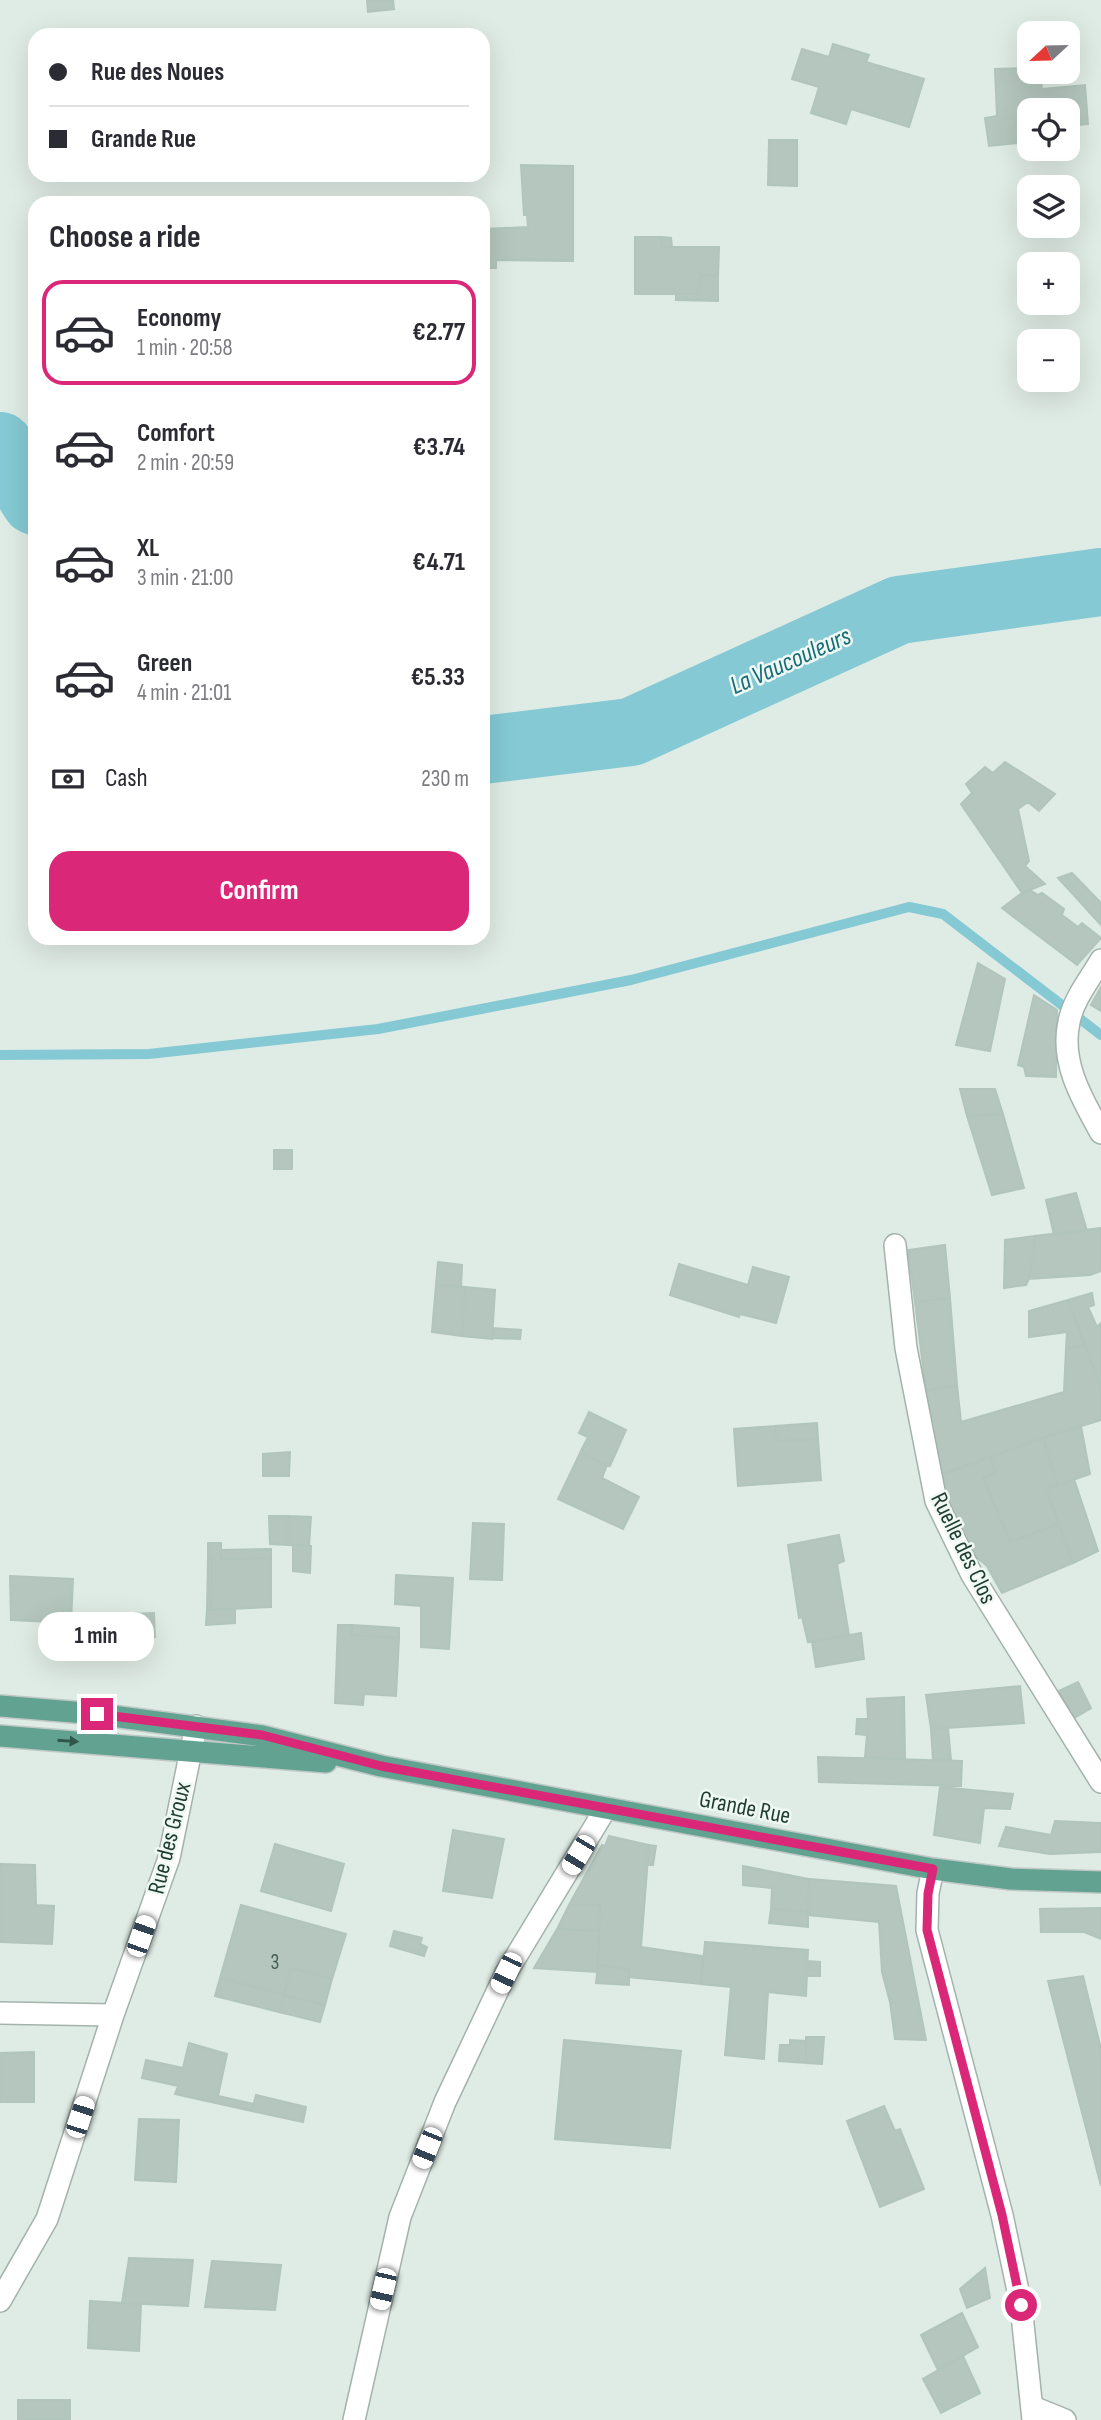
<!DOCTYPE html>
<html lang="en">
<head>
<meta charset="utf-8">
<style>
  body { margin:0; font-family:"Sofia Sans Condensed",sans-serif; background:#f7f7f7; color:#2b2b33; height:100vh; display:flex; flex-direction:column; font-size:26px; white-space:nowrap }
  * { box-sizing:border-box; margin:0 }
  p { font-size:23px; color:#7c7c81 }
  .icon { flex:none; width:38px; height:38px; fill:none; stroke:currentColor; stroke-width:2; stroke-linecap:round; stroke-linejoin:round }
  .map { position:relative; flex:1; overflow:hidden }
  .sheet { position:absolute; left:28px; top:196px; width:462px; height:749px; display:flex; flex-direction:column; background:#fff; border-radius:21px; box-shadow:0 7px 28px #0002 }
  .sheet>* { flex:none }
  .hud { position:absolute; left:28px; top:28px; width:462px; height:154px; border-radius:21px; box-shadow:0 7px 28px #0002; display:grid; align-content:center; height:154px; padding:0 21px; background:#fff }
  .needle { width:46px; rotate:248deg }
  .tools { position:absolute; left:1017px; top:21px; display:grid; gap:14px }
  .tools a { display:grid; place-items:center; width:63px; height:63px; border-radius:14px; background:#fff; box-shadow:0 7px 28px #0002; font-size:35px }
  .end { position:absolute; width:32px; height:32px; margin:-16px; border:9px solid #db2777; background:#fff; box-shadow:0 0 0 4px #fff }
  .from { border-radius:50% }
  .bubble { position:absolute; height:49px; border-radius:21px; background:#fff; box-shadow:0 7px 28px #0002; font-size:23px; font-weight:700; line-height:49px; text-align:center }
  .car { position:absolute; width:21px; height:42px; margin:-21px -10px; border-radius:9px; box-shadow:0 0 5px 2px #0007; background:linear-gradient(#fff 24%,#345 0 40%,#fff 0 76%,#345 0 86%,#fff 0) }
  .hud b { display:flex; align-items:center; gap:24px; height:66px; font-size:26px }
  .hud b+b { border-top:2px solid #e1e1e2 }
  .hud i { width:18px; height:18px; background:#2b2b33 }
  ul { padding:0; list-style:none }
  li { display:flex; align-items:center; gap:21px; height:105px; margin:0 14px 10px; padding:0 7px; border:4px solid transparent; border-radius:21px }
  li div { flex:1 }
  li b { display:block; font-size:26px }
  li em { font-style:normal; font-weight:700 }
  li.on { border-color:#db2777 }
  li>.icon { width:63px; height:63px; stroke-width:1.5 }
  h2 { padding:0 21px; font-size:32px; line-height:84px }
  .pay { display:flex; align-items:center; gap:18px; height:77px; padding:0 21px; font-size:26px }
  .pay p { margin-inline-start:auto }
  .action { display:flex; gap:14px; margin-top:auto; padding:14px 21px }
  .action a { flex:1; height:80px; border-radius:21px; background:#db2777; color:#fff; font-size:28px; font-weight:700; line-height:80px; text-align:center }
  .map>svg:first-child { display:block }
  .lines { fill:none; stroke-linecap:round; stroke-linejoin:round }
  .stream { stroke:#84c9d3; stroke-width:10 }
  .river { stroke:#84c9d3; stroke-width:68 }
  .building { fill:#b4c6be; stroke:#b1c5bc; stroke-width:2 }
  .minor-casing { stroke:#a2b3ac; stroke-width:24 }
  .primary-casing { stroke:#c0c8c6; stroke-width:24 }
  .minor { stroke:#fff; stroke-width:21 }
  .primary { stroke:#61a390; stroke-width:21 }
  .oneway { fill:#30564a }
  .route { stroke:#db2777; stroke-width:9 }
  .labels { text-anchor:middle; stroke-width:5; stroke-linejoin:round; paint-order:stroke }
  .number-label { font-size:21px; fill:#445e56 }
  .street-label { font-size:24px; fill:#1f3c33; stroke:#eff8f3 }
  .water-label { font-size:26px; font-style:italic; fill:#176c7a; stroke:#eff8f3 }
</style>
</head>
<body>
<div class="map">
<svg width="1101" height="2420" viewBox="0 0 1101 2420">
  <rect width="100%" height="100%" fill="#dfebe5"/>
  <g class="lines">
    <!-- stream -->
    <path class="stream" d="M 0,1055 L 149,1054 L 378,1029 L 631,980 L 909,907 L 943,914 L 1101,1035"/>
    <!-- river -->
    <path class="river" d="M 0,446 L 35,501
      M 483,750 L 631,732 L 899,610 L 1101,582"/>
  </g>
  <!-- building -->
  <path class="building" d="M 367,0 L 393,0 L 394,9 L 368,12 Z
    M 833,44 L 869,55 L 866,62 L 924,79 L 909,127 L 851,109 L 846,124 L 811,113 L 819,87 L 792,79 L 802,49 L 829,57 Z
    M 1029,68 L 1029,72 L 1040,72 L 1042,89 L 1085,85 L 1088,124 L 1068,126 L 1068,110 L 1029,110 L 1029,142 L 989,146 L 985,118 L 997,116 L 995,69 Z
    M 769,140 L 797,140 L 797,186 L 768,185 Z
    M 521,165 L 573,166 L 573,261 L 496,260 L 496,268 L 483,268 L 483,229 L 528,227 L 527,215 L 524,215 Z
    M 635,237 L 662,237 L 662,247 L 719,247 L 718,276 L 701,275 L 699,294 L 635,294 Z
    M 662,237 L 671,238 L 672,247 L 662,247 Z
    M 701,275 L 718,276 L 718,301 L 676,300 L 676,294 L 699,294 Z
    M 1005,762 L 1055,794 L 1039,811 L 1028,802 L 1018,809 L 1029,861 L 1025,866 L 1045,884 L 1022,893 L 961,804 L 972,793 L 966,784 L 985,767 L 993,773 Z
    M 1072,873 L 1101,903 L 1101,925 L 1058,878 Z
    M 1030,890 L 1038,895 L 1042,893 L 1064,909 L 1062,915 L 1078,927 L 1082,923 L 1101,938 L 1077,965 L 1002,908 L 1022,893 Z
    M 978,963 L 1005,979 L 990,1051 L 956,1045 Z
    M 1101,987 L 1101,1011 L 1091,1005 Z
    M 1034,995 L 1057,1010 L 1056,1077 L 1026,1076 L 1024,1067 L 1018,1065 Z
    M 960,1089 L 995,1089 L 1003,1114 L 967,1116 Z
    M 1003,1114 L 1024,1188 L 992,1195 L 967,1116 Z
    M 274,1150 L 292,1150 L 292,1169 L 274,1169 Z
    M 1076,1193 L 1087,1231 L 1054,1235 L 1046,1200 Z
    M 1101,1228 L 1101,1271 L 1090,1275 L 1029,1279 L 1035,1236 Z
    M 1035,1236 L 1029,1279 L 1026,1285 L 1004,1288 L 1005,1240 Z
    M 945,1245 L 950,1298 L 915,1302 L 908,1250 Z
    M 438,1262 L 462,1265 L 461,1287 L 436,1285 Z
    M 679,1264 L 748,1285 L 753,1267 L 789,1277 L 776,1323 L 740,1314 L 739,1317 L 670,1295 Z
    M 436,1285 L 465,1287 L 462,1336 L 432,1332 Z
    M 465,1287 L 495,1290 L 492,1339 L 462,1336 Z
    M 1092,1293 L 1094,1305 L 1088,1307 L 1097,1327 L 1101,1323 L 1101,1388 L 1068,1300 Z
    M 950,1298 L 957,1385 L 926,1391 L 915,1302 Z
    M 1068,1300 L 1085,1345 L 1066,1349 L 1067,1332 L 1029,1337 L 1029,1311 Z
    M 493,1328 L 521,1330 L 520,1339 L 492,1338 Z
    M 1085,1345 L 1101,1388 L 1101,1420 L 1043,1438 L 937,1476 L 926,1391 L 957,1385 L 961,1422 L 1064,1392 L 1066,1349 Z
    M 589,1412 L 626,1430 L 610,1466 L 580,1453 L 588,1437 L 579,1433 Z
    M 817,1423 L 818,1439 L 776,1441 L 775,1426 Z
    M 775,1426 L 776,1441 L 818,1439 L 821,1480 L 738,1486 L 734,1429 Z
    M 1081,1426 L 1090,1474 L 1058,1485 L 1043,1438 Z
    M 1043,1438 L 1058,1485 L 1046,1489 L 1059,1524 L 1010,1542 L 983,1478 L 996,1473 L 990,1457 Z
    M 290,1452 L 289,1476 L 263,1476 L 263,1454 Z
    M 580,1453 L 607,1465 L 602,1478 L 639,1497 L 623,1529 L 558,1499 Z
    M 990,1457 L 996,1473 L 983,1478 L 1010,1542 L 1059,1524 L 1073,1563 L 1002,1593 L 987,1566 L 966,1548 L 937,1476 Z
    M 1074,1479 L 1098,1551 L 1073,1563 L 1046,1489 Z
    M 269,1516 L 288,1516 L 288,1545 L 270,1544 Z
    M 288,1516 L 311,1517 L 309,1546 L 288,1545 Z
    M 473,1523 L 504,1524 L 502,1580 L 470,1579 Z
    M 839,1535 L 844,1561 L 837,1564 L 849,1635 L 808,1642 L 802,1617 L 799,1618 L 788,1545 Z
    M 208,1543 L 221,1543 L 221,1559 L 271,1558 L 271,1607 L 211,1610 L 212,1559 L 208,1558 Z
    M 293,1545 L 311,1546 L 310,1573 L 293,1571 Z
    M 271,1549 L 271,1558 L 221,1559 L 221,1550 Z
    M 208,1558 L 212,1559 L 211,1610 L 207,1610 Z
    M 396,1575 L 453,1578 L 449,1649 L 421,1647 L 421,1606 L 395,1604 Z
    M 10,1576 L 73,1579 L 71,1623 L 11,1620 Z
    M 235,1609 L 235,1623 L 206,1625 L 207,1610 Z
    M 154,1613 L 155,1637 L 130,1638 L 129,1614 Z
    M 338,1625 L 352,1625 L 351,1635 L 399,1638 L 396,1696 L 364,1694 L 363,1705 L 335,1703 Z
    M 352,1625 L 399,1628 L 399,1638 L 351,1635 Z
    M 861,1633 L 864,1659 L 816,1667 L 812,1642 Z
    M 1078,1682 L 1091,1708 L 1074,1718 L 1059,1691 Z
    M 1020,1686 L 1024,1723 L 931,1729 L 926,1695 Z
    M 904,1697 L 905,1759 L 865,1757 L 867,1735 L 856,1734 L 857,1719 L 868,1719 L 867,1699 Z
    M 948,1728 L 951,1760 L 933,1760 L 931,1729 Z
    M 818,1757 L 962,1761 L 961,1786 L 819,1782 Z
    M 940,1787 L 1013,1794 L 1010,1809 L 984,1808 L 980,1843 L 934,1835 Z
    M 1055,1821 L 1101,1823 L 1101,1852 L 1050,1854 L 999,1846 L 1006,1827 L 1051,1835 Z
    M 453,1830 L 504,1839 L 492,1898 L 443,1891 Z
    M 609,1836 L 649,1845 L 641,1947 L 703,1956 L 701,1984 L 629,1977 L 629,1969 L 598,1965 L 600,1905 L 569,1905 L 602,1845 L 605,1846 Z
    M 275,1844 L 344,1864 L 331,1911 L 261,1891 Z
    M 649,1845 L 656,1846 L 653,1865 L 647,1864 Z
    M 0,1864 L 35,1865 L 36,1905 L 54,1906 L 52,1944 L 0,1942 Z
    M 743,1866 L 809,1879 L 808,1912 L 771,1909 L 772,1888 L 743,1885 Z
    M 809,1879 L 896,1886 L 926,2040 L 895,2039 L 890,2002 L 882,1972 L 879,1922 L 808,1915 Z
    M 241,1905 L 346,1934 L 332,1979 L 291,1968 L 284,1995 L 220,1978 Z
    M 569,1905 L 600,1905 L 599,1931 L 557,1929 Z
    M 1101,1908 L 1101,1939 L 1084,1932 L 1041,1932 L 1040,1909 Z
    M 771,1909 L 808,1912 L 808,1927 L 769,1923 Z
    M 557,1929 L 599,1931 L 597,1972 L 534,1968 Z
    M 394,1931 L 422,1938 L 420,1944 L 427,1947 L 424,1956 L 390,1946 Z
    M 705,1942 L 808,1950 L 806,1996 L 768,1992 L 764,2059 L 725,2055 L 731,1987 L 701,1984 Z
    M 807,1961 L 820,1962 L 820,1976 L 807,1976 Z
    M 598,1965 L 629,1969 L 629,1985 L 596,1983 Z
    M 291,1968 L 332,1979 L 325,2005 L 284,1995 Z
    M 1083,1976 L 1101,2049 L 1101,2186 L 1048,1981 Z
    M 220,1978 L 284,1995 L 279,2012 L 215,1996 Z
    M 284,1995 L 325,2005 L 320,2022 L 279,2012 Z
    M 806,2037 L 824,2037 L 822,2064 L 806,2063 Z
    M 564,2040 L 681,2051 L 670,2148 L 555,2139 Z
    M 790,2040 L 806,2041 L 806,2063 L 779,2061 L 780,2045 L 790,2045 Z
    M 189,2043 L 227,2054 L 218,2096 L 254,2104 L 252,2111 L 175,2094 L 178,2086 L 142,2078 L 146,2060 L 183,2068 Z
    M 34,2052 L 34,2102 L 0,2102 L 0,2053 Z
    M 256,2095 L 306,2107 L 303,2122 L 252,2111 Z
    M 884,2106 L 895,2131 L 900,2129 L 924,2189 L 880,2207 L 847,2121 Z
    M 139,2119 L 179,2120 L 176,2182 L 135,2180 Z
    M 129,2258 L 193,2260 L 188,2306 L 122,2303 Z
    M 212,2261 L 281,2265 L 275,2310 L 205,2307 Z
    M 985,2268 L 990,2298 L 967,2308 L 960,2289 Z
    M 90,2301 L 141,2304 L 139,2351 L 88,2348 Z
    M 962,2313 L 978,2347 L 938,2370 L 921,2335 Z
    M 963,2356 L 980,2393 L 941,2413 L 923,2379 Z
    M 18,2400 L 70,2400 L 70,2420 L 18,2420 Z"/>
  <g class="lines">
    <defs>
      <path id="minor" d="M 1101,960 C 1090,979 1073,1000 1069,1022 C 1060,1062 1082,1099 1101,1133
        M 895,1245 L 906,1348 L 936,1501 L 972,1575 L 1101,1782
        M 933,1869 L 928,1893 L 927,1930 L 1002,2215 L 1021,2305 L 1033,2420
        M 0,2013 L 113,2015
        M 0,2301 L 47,2219 L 113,2015 L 169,1858 L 196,1726
        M 1033,2407 L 1065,2420
        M 354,2420 L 400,2217 L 445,2102 L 506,1973 L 606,1808"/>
      <path id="primary" d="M 0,1706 L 97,1714 L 262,1736 L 381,1766 L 933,1869 L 1011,1879 L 1101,1882
        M 0,1736 L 326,1762"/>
    </defs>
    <!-- minor casing -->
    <use href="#minor" class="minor-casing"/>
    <!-- primary casing -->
    <use href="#primary" class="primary-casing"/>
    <!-- minor -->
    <use href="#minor" class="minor"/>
    <!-- primary -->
    <use href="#primary" class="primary"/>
  </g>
  <!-- one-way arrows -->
  <defs><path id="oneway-solid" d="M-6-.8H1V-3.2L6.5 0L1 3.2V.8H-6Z" transform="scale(1.75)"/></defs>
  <use class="oneway" href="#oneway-solid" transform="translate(68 1741) rotate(4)"/>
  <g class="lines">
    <!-- route -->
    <path class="route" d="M 97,1714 L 262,1735 L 381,1766 L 933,1869 L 928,1894 L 927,1930 L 1002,2215 L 1021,2305"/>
  </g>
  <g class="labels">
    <!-- number labels -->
    <g class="number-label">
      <text x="275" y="1969">3</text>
    </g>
    <!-- street labels -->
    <g class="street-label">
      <text transform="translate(964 1548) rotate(64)" y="8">Ruelle des Clos</text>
      <text transform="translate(745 1807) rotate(11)" y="8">Grande Rue</text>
      <text transform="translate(169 1838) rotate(-76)" y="8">Rue des Groux</text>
    </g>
    <!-- water labels -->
    <g class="water-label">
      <text transform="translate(790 660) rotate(-24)" y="9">La Vaucouleurs</text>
    </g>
  </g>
</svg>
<div class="tools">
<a><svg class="needle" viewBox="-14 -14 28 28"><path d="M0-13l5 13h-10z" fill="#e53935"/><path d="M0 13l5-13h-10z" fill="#7c7c81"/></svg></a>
<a><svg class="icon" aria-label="locate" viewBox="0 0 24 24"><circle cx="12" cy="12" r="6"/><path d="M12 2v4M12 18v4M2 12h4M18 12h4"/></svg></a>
<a><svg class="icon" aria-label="layers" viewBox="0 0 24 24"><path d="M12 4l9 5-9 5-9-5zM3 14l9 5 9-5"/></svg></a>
<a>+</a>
<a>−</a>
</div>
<i class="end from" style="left:1021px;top:2305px"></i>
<i class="end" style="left:97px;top:1714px"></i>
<div class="bubble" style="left:38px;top:1612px;width:116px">1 min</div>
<i class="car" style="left:578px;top:1855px;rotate:211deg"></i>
<i class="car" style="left:141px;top:1936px;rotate:19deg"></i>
<i class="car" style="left:506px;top:1973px;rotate:205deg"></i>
<i class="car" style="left:80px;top:2117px;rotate:18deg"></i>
<i class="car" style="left:427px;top:2148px;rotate:202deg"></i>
<i class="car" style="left:383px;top:2289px;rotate:193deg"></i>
<div class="hud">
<b><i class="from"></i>Rue des Noues</b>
<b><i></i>Grande Rue</b>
</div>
<section class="sheet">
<h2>Choose a ride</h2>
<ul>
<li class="on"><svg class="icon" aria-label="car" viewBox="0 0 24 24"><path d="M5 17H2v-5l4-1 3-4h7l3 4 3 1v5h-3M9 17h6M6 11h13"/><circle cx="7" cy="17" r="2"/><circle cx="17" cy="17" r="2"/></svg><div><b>Economy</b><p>1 min · 20:58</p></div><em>€2.77</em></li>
<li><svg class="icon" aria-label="car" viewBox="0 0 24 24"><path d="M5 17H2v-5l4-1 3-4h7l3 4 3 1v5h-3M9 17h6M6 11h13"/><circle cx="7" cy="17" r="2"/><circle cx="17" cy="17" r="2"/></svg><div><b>Comfort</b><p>2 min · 20:59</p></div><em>€3.74</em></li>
<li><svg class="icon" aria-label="car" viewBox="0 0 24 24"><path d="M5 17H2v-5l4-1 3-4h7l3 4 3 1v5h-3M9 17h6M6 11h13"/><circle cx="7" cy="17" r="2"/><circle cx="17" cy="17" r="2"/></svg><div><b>XL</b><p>3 min · 21:00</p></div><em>€4.71</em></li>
<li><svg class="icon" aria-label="car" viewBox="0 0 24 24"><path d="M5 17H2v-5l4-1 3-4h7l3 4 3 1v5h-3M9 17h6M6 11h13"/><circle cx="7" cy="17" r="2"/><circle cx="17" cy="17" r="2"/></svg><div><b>Green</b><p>4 min · 21:01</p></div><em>€5.33</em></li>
</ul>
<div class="pay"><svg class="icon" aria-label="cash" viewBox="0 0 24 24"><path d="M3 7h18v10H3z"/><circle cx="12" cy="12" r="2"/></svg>Cash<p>230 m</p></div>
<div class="action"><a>Confirm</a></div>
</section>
</div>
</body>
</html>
